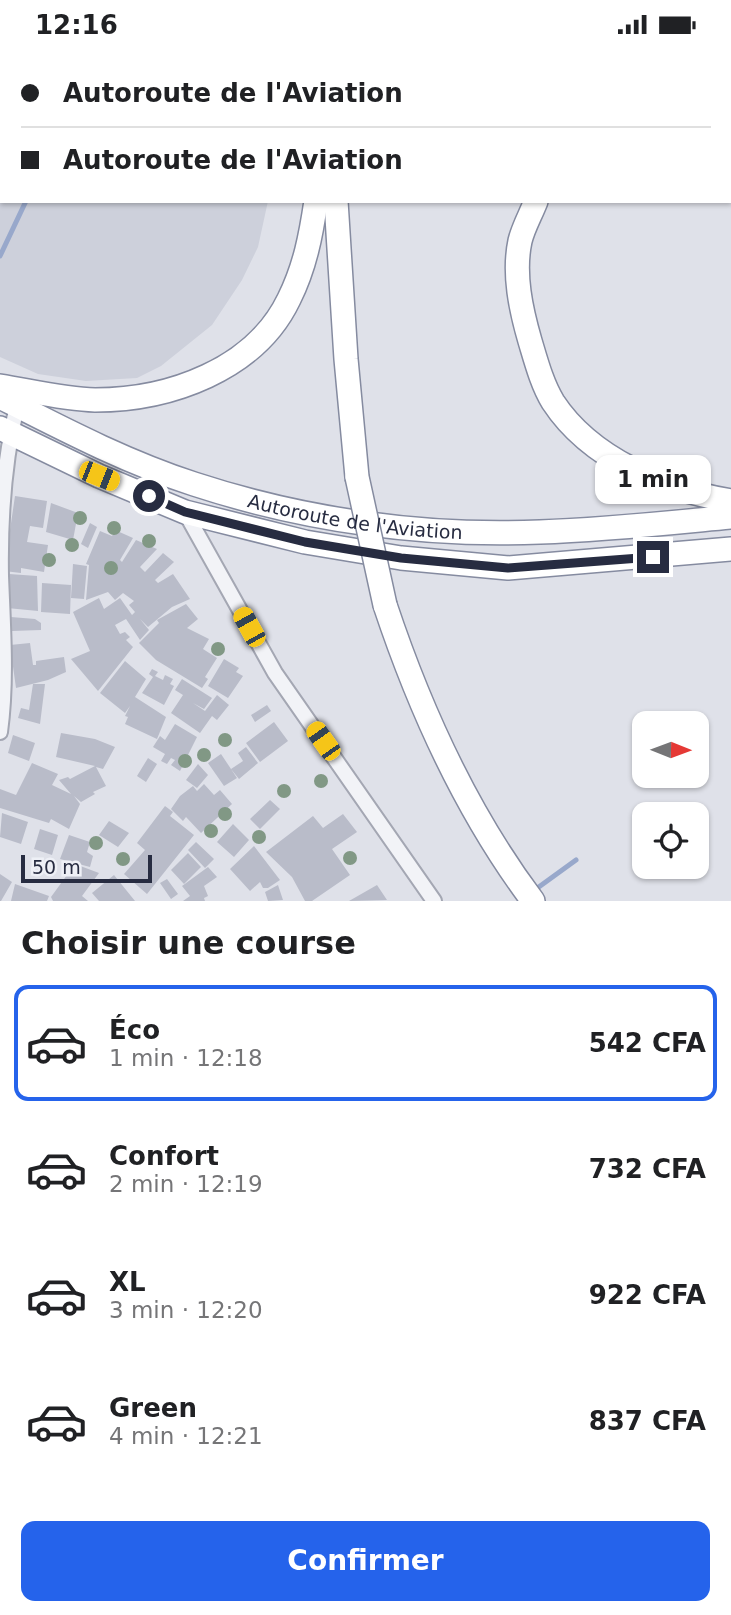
<!DOCTYPE html>
<html lang="fr">
<head>
<meta charset="utf-8">
<style>
  body { margin:0; font-family:"DejaVu Sans",sans-serif; background:#f2f2f2; color:#202124; height:100vh; display:flex; flex-direction:column; font-size:26px; white-space:nowrap }
  * { box-sizing:border-box; margin:0 }
  p { font-size:23px; color:#757577 }
  .icon { flex:none; width:38px; height:38px; fill:none; stroke:currentColor; stroke-width:2; stroke-linecap:round; stroke-linejoin:round }
  .map { position:relative; height:852px; overflow:hidden }
  .sheet { display:flex; flex-direction:column; background:#fff; flex:1 }
  .sheet>* { flex:none }
  .top-card { position:absolute; left:0px; top:0px; width:732px; height:154px; box-shadow:0 2px 5px #0004; display:grid; align-content:center; height:154px; padding:0 21px; background:#fff }
  .needle { width:46px; rotate:91deg }
  .fabs { position:absolute; left:632px; top:662px; display:grid; gap:14px }
  .fabs a { display:grid; place-items:center; width:77px; height:77px; border-radius:14px; background:#fff; box-shadow:0 2px 5px #0004; font-size:35px }
  .scale { position:absolute; left:21px; bottom:18px; width:131px; box-sizing:border-box; padding-left:7px; border:4px solid #272c41; border-top:0; font-size:19px; line-height:24px; white-space:nowrap; color:#272c41; -webkit-text-stroke:5px #eef0f6; paint-order:stroke }
  .end { position:absolute; width:32px; height:32px; margin:-16px; border:9px solid #272c41; background:#fff; box-shadow:0 0 0 4px #fff }
  .from { border-radius:50% }
  .bubble { position:absolute; height:49px; border-radius:14px; background:#fff; box-shadow:0 2px 5px #0004; font-size:23px; font-weight:700; line-height:49px; text-align:center }
  .car { position:absolute; width:21px; height:42px; margin:-21px -10px; border-radius:9px; box-shadow:0 0 5px 2px #0007; background:linear-gradient(#f5c518 24%,#345 0 40%,#f5c518 0 76%,#345 0 86%,#f5c518 0) }
  .top-card b { display:flex; align-items:center; gap:24px; height:66px; font-size:26px }
  .top-card b+b { border-top:2px solid #e0e0e0 }
  .top-card i { width:18px; height:18px; background:#202124 }
  ul { padding:0; list-style:none }
  li { display:flex; align-items:center; gap:21px; height:116px; margin:0 14px 10px; padding:0 7px; border:4px solid transparent; border-radius:14px }
  li div { flex:1 }
  li b { display:block; font-size:26px }
  li em { font-style:normal; font-weight:700 }
  li.on { border-color:#2563eb }
  li>.icon { width:63px; height:63px; stroke-width:1.5 }
  h2 { padding:0 21px; font-size:32px; line-height:84px }
  .button { display:flex; gap:14px; margin-top:auto; padding:14px 21px }
  .button a { flex:1; height:80px; border-radius:14px; background:#2563eb; color:#fff; font-size:28px; font-weight:700; line-height:80px; text-align:center }
  .status { display:flex; justify-content:space-between; align-items:center; height:49px; padding:0 35px; background:#fff; direction:ltr }
  .status svg { height:19px; fill:currentColor }
  .map>svg:first-child { display:block }
  .built { fill:#cdd0db }
  .lines { fill:none; stroke-linecap:round; stroke-linejoin:round }
  .stream { stroke:#98a8cb; stroke-width:5 }
  .building { fill:#b9bcc9 }
  .minor-casing { stroke:#a4a7b3; stroke-width:18 }
  .trunk-casing { stroke:#858ba0; stroke-width:26 }
  .minor { stroke:#f2f3f7; stroke-width:14 }
  .trunk { stroke:#fff; stroke-width:23 }
  .trunk-bridge-casing { stroke:#858ba0; stroke-width:26; stroke-linecap:butt }
  .trunk-bridge { stroke:#fff; stroke-width:23 }
  .tree { fill:#819885 }
  .route { stroke:#272c41; stroke-width:9 }
  .labels { text-anchor:middle; stroke-width:5; stroke-linejoin:round; paint-order:stroke }
  .street-label { font-size:19px; fill:#272c41; stroke:#eef0f6 }
</style>
</head>
<body>
<div class="status"><b>12:16</b><svg viewBox="0 0 49 12"><path d="M0 12V9h3v3zM5 12V6h3v6zM10 12V3h3v9zM15 12V0h3v12zM26 1h20v11H26zM47 4h2v5h-2z"/></svg></div>
<div class="map">
<svg width="731" height="852" viewBox="0 0 731 852">
  <rect width="100%" height="100%" fill="#dfe1e9"/>
  <!-- built -->
  <path class="built" d="M 0,0 L 277,0 L 2,2 L 2,152 L 268,152 L 258,198 L 242,231 L 212,276 L 161,317 L 137,329 L 86,332 L 38,325 L 0,308 Z"/>
  <g class="lines">
    <!-- stream -->
    <path class="stream" d="M 97,2 L 98,0
      M 0,207 L 26,152
      M 536,840 L 576,811"/>
  </g>
  <!-- building -->
  <path class="building" d="M 15,447 L 47,452 L 43,479 L 30,477 L 27,493 L 48,496 L 44,523 L 21,519 L 21,524 L 4,522 Z
    M 51,454 L 78,464 L 73,491 L 46,483 Z
    M 90,474 L 97,478 L 88,499 L 81,495 Z
    M 115,481 L 133,489 L 120,511 L 122,513 L 136,491 L 157,500 L 140,518 L 145,523 L 163,504 L 174,513 L 155,531 L 158,534 L 173,525 L 190,550 L 172,558 L 148,578 L 140,570 L 149,581 L 140,591 L 126,570 L 115,576 L 120,585 L 125,583 L 130,588 L 126,591 L 133,598 L 98,642 L 71,610 L 90,602 L 73,563 L 99,549 L 104,560 L 120,549 L 132,566 L 135,563 L 129,556 L 134,552 L 123,544 L 115,551 L 108,543 L 86,551 L 89,516 L 86,515 L 100,482 L 112,487 Z
    M 73,515 L 87,517 L 84,550 L 71,549 Z
    M 9,525 L 37,527 L 38,562 L 7,559 Z
    M 42,534 L 71,536 L 70,565 L 41,563 Z
    M 186,555 L 198,570 L 187,579 L 209,590 L 203,600 L 217,609 L 205,628 L 208,630 L 202,639 L 156,611 L 139,594 L 159,574 L 157,571 Z
    M 11,568 L 35,570 L 41,574 L 41,581 L 12,582 Z
    M 30,594 L 33,616 L 36,616 L 36,612 L 64,608 L 66,623 L 48,631 L 16,639 L 10,596 Z
    M 224,610 L 239,619 L 236,623 L 243,627 L 228,649 L 208,637 Z
    M 125,612 L 146,630 L 135,648 L 166,668 L 157,690 L 125,675 L 128,668 L 125,667 L 130,657 L 125,664 L 100,644 Z
    M 152,620 L 158,623 L 155,627 L 163,631 L 165,626 L 173,630 L 170,635 L 174,637 L 164,656 L 142,644 L 153,628 L 149,625 Z
    M 182,630 L 212,649 L 204,660 L 193,654 L 205,662 L 217,646 L 229,656 L 217,671 L 212,667 L 200,684 L 171,664 L 183,646 L 175,641 Z
    M 33,635 L 45,635 L 40,675 L 18,669 L 21,659 L 29,661 Z
    M 267,656 L 271,662 L 255,673 L 251,666 Z
    M 274,673 L 288,692 L 260,713 L 246,694 Z
    M 175,675 L 197,688 L 180,722 L 171,716 L 175,711 L 171,709 L 167,715 L 161,712 L 165,705 L 153,698 L 160,687 L 165,691 Z
    M 61,684 L 95,690 L 115,698 L 103,720 L 96,718 L 106,737 L 93,743 L 95,745 L 81,753 L 74,747 L 80,755 L 69,780 L 51,770 L 49,774 L 0,759 L 0,740 L 16,746 L 32,714 L 58,725 L 52,736 L 71,745 L 59,731 L 68,728 L 70,730 L 95,717 L 56,708 Z
    M 13,686 L 35,694 L 29,712 L 8,704 Z
    M 246,698 L 258,714 L 239,730 L 231,720 L 243,712 L 238,704 Z
    M 221,705 L 237,729 L 224,737 L 208,714 Z
    M 148,709 L 157,715 L 146,733 L 137,727 Z
    M 198,715 L 208,726 L 197,739 L 186,731 Z
    M 204,735 L 214,746 L 220,741 L 232,755 L 201,784 L 186,768 L 183,772 L 171,760 L 180,747 L 193,737 L 197,742 Z
    M 270,751 L 280,760 L 260,780 L 250,770 Z
    M 165,757 L 173,763 L 170,767 L 194,786 L 147,845 L 124,825 L 145,801 L 137,794 Z
    M 2,764 L 28,773 L 21,795 L 0,788 Z
    M 343,765 L 357,783 L 332,800 L 350,826 L 312,852 L 305,852 L 292,828 L 266,803 L 313,767 L 323,779 Z
    M 109,772 L 129,784 L 118,798 L 99,786 Z
    M 233,775 L 249,791 L 234,808 L 217,793 Z
    M 40,780 L 58,786 L 52,806 L 34,800 Z
    M 69,786 L 90,793 L 87,803 L 93,807 L 90,818 L 60,810 Z
    M 196,793 L 214,810 L 205,819 L 188,801 Z
    M 254,797 L 280,831 L 268,839 L 263,839 L 260,833 L 250,842 L 230,820 Z
    M 188,804 L 201,818 L 184,835 L 171,821 Z
    M 75,815 L 99,824 L 82,847 L 88,852 L 53,852 L 51,848 Z
    M 208,818 L 217,828 L 204,837 L 208,847 L 204,849 L 205,852 L 183,852 L 190,847 L 182,837 Z
    M 0,825 L 12,833 L 1,852 L 0,852 Z
    M 114,826 L 135,852 L 99,852 L 92,844 Z
    M 167,830 L 178,845 L 171,850 L 160,834 Z
    M 15,835 L 49,847 L 47,852 L 11,852 Z
    M 278,836 L 283,851 L 268,852 L 265,843 Z
    M 377,836 L 387,851 L 349,852 Z"/>
  <g class="lines">
    <defs>
      <path id="minor" d="M 185,463 L 275,624 L 434,852
        M 0,683 C 7,632 3,579 1,527 C 0,471 4,412 17,357"/>
      <g id="trunk">
        <path d="M 326,0 L 326,2"/>
        <path d="M 730,21 L 731,21"/>
        <path d="M 336,152 L 346,310 L 357,428"/>
        <path d="M 536,152 C 531,165 523,179 520,192 C 513,225 521,261 530,292 C 536,312 542,335 553,353 C 591,411 666,441 731,452"/>
        <path d="M 0,337 C 31,342 64,350 95,351 C 169,351 255,321 289,250 C 305,218 311,186 316,152"/>
        <path id="s1" d="M 0,348 C 63,380 126,413 194,435 C 304,471 424,488 540,483 C 604,481 668,474 731,468"/>
        <path d="M 0,379 L 99,427 L 185,463 L 305,493 L 401,509 L 508,519 L 731,500"/>
        <path d="M 385,556 C 420,661 466,763 533,852"/>
      </g>
    </defs>
    <!-- minor casing -->
    <use href="#minor" class="minor-casing"/>
    <!-- trunk casing -->
    <use href="#trunk" class="trunk-casing"/>
    <!-- minor -->
    <use href="#minor" class="minor"/>
    <!-- trunk -->
    <use href="#trunk" class="trunk"/>
    <defs>
      <path id="trunk-bridge" d="M 357,428 L 385,556"/>
    </defs>
    <!-- trunk-bridge casing -->
    <use href="#trunk-bridge" class="trunk-bridge-casing"/>
    <!-- trunk-bridge -->
    <use href="#trunk-bridge" class="trunk-bridge"/>
  </g>
  <!-- trees -->
  <g class="tree">
    <circle cx="80" cy="469" r="7"/>
    <circle cx="114" cy="479" r="7"/>
    <circle cx="149" cy="492" r="7"/>
    <circle cx="72" cy="496" r="7"/>
    <circle cx="49" cy="511" r="7"/>
    <circle cx="111" cy="519" r="7"/>
    <circle cx="218" cy="600" r="7"/>
    <circle cx="225" cy="691" r="7"/>
    <circle cx="204" cy="706" r="7"/>
    <circle cx="185" cy="712" r="7"/>
    <circle cx="321" cy="732" r="7"/>
    <circle cx="284" cy="742" r="7"/>
    <circle cx="225" cy="765" r="7"/>
    <circle cx="211" cy="782" r="7"/>
    <circle cx="259" cy="788" r="7"/>
    <circle cx="96" cy="794" r="7"/>
    <circle cx="350" cy="809" r="7"/>
    <circle cx="123" cy="810" r="7"/>
  </g>
  <g class="lines">
    <!-- route -->
    <path class="route" d="M 149,447 L 185,463 L 305,493 L 401,509 L 508,519 L 653,508"/>
  </g>
  <g class="labels">
    <!-- street labels -->
    <g class="street-label">
      <text dy="7" stroke="none"><textPath href="#s1" startOffset="378">Autoroute de l'Aviation</textPath></text>
    </g>
  </g>
</svg>
<div class="fabs">
<a><svg class="needle" viewBox="-14 -14 28 28"><path d="M0-13l5 13h-10z" fill="#e53935"/><path d="M0 13l5-13h-10z" fill="#757577"/></svg></a>
<a><svg class="icon" aria-label="locate" viewBox="0 0 24 24"><circle cx="12" cy="12" r="6"/><path d="M12 2v4M12 18v4M2 12h4M18 12h4"/></svg></a>
</div>
<div class="scale">50 m</div>
<i class="end from" style="left:149px;top:447px"></i>
<i class="end" style="left:653px;top:508px"></i>
<div class="bubble" style="left:595px;top:406px;width:116px">1 min</div>
<i class="car" style="left:99px;top:427px;rotate:112deg"></i>
<i class="car" style="left:249px;top:578px;rotate:331deg"></i>
<i class="car" style="left:323px;top:692px;rotate:325deg"></i>
<div class="top-card">
<b><i class="from"></i>Autoroute de l'Aviation</b>
<b><i></i>Autoroute de l'Aviation</b>
</div>
</div>
<section class="sheet">
<h2>Choisir une course</h2>
<ul>
<li class="on"><svg class="icon" aria-label="car" viewBox="0 0 24 24"><path d="M5 17H2v-5l4-1 3-4h7l3 4 3 1v5h-3M9 17h6M6 11h13"/><circle cx="7" cy="17" r="2"/><circle cx="17" cy="17" r="2"/></svg><div><b>Éco</b><p>1 min · 12:18</p></div><em>542 CFA</em></li>
<li><svg class="icon" aria-label="car" viewBox="0 0 24 24"><path d="M5 17H2v-5l4-1 3-4h7l3 4 3 1v5h-3M9 17h6M6 11h13"/><circle cx="7" cy="17" r="2"/><circle cx="17" cy="17" r="2"/></svg><div><b>Confort</b><p>2 min · 12:19</p></div><em>732 CFA</em></li>
<li><svg class="icon" aria-label="car" viewBox="0 0 24 24"><path d="M5 17H2v-5l4-1 3-4h7l3 4 3 1v5h-3M9 17h6M6 11h13"/><circle cx="7" cy="17" r="2"/><circle cx="17" cy="17" r="2"/></svg><div><b>XL</b><p>3 min · 12:20</p></div><em>922 CFA</em></li>
<li><svg class="icon" aria-label="car" viewBox="0 0 24 24"><path d="M5 17H2v-5l4-1 3-4h7l3 4 3 1v5h-3M9 17h6M6 11h13"/><circle cx="7" cy="17" r="2"/><circle cx="17" cy="17" r="2"/></svg><div><b>Green</b><p>4 min · 12:21</p></div><em>837 CFA</em></li>
</ul>
<div class="button"><a>Confirmer</a></div>
</section>
</body>
</html>
